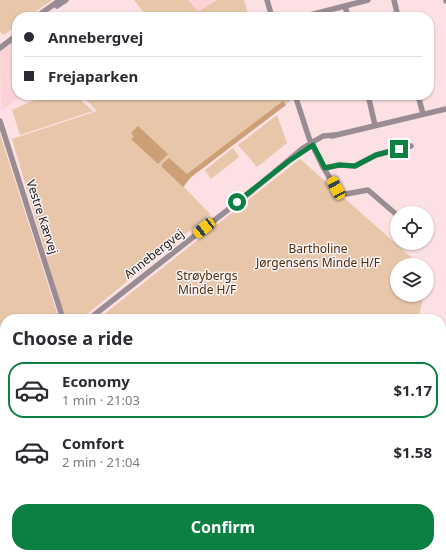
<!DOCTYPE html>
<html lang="en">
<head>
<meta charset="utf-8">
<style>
  body { margin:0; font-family:"Noto Sans",sans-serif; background:#f7f7f7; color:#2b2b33; height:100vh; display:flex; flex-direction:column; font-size:15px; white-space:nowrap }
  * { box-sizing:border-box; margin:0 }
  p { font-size:13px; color:#7c7c81 }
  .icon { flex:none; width:22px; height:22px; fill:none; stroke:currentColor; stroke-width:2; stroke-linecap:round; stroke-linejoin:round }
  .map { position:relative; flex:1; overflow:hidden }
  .side { position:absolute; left:0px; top:314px; width:446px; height:244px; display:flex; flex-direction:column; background:#fff; border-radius:16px 16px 0 0; box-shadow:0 1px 3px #0004 }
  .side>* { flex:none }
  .hud { position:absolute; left:12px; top:12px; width:422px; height:88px; border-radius:16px; box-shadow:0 1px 3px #0004; display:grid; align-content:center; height:88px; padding:0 12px; background:#fff }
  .tools { position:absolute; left:390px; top:206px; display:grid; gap:8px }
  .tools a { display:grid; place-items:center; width:44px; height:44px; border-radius:50%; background:#fff; box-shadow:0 1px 3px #0004; font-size:20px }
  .end { position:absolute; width:18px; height:18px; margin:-9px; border:5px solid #0b8043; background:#fff; box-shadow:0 0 0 2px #fff }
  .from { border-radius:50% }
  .car { position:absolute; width:12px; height:24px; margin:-12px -6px; border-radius:5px; box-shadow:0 0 3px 1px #0007; background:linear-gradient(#f5c518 24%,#345 0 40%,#f5c518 0 76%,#345 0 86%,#f5c518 0) }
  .hud b { display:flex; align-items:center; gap:14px; height:38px; font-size:15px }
  .hud b+b { border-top:1px solid #e1e1e2 }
  .hud i { width:10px; height:10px; background:#2b2b33 }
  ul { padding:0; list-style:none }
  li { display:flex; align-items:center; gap:12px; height:56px; margin:0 8px 6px; padding:0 4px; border:2px solid transparent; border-radius:16px }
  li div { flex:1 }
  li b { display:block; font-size:15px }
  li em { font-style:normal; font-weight:700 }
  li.on { border-color:#0b8043 }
  li>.icon { width:36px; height:36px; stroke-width:1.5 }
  h2 { padding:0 12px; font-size:18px; line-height:48px }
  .button { display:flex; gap:8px; margin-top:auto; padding:8px 12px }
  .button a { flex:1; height:46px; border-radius:16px; background:#0b8043; color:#fff; font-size:16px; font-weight:700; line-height:46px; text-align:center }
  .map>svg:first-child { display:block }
  .built { fill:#fed3d8 }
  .green { fill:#e7c6aa }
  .forest { fill:#cd9f76 }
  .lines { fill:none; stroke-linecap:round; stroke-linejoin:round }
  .minor { stroke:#998d93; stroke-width:5.5 }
  .route { stroke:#0b8043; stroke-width:5 }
  .labels { text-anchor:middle; stroke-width:3; stroke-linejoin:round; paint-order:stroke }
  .street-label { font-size:12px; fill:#2c2021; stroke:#faf3f4 }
  .park-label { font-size:12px; fill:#4f2f0e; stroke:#faf3f4 }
</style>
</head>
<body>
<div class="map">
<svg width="446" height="558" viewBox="0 0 446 558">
  <rect width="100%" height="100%" fill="#fce0e3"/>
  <!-- built -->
  <path class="built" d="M 134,0 L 217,0 L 191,17 L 147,17 Z
    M 15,41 L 17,41 L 17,95 L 23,95 L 1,111 L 0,52 Z"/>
  <!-- green -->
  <path class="green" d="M 0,0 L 52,0 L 28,17 L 17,17 L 17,25 L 4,35 L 0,32 Z
    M 134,0 L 188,0 L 198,12 L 217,0 L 244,0 L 249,17 L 147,17 Z
    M 46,95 L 75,95 L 93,111 L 20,135 L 12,110 Z
    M 81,95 L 288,95 L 290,101 L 189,179 L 184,187 L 210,214 L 81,319 L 65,319 L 12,139 L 97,111 Z
    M 277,115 L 287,143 L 257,167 L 238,145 Z
    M 0,134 L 59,319 L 5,319 L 5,380 L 0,384 Z
    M 233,148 L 239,157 L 211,179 L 205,170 Z
    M 300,159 L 420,265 L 397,265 L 397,295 L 424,295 L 418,319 L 98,319 Z
    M 3,394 L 5,395 L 5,553 L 227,553 L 222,558 L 0,558 L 0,397 Z"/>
  <!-- forest -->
  <path class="forest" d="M 283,101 L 286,105 L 191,177 L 183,187 L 162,167 L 162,164 L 169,158 L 187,174 Z
    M 138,126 L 168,154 L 158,164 L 131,139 L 134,137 L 131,133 Z
    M 227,553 L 248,553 L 244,558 L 222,558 Z"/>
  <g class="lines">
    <!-- minor -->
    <path class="minor" d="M 267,0 L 272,17
      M 394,0 L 398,17
      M 446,0 L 446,1
      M 57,6 L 66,0
      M 345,6 L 348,17
      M 36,17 L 60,0
      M 302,17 L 368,0
      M 0,48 L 17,35
      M 295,95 L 309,138 L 323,167 L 338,191 L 346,194 L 368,190 L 397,215
      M 368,95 L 375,125
      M 418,95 L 423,114
      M 0,121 L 63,319
      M 332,136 L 446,109
      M 325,168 L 339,165 L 355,166 L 376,155 L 411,146
      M 89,319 L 253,190 L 303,148 L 323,136 L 335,135
      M 441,373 L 446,362
      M 441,380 L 446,384
      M 0,389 L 5,385
      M 441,448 L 446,453
      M 441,503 L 446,508
      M 317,553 L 322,558
      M 387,553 L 393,558
      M 427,553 L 432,558
      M 282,558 L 287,553"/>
  </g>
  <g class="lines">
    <!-- route -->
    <path class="route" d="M 237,202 L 289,161 L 313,145 L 325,168 L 339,165 L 355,166 L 376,155 L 399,149"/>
  </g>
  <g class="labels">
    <!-- street labels -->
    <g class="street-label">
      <text transform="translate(42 217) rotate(72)" y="4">Vestre Kærvej</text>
      <text transform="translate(154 254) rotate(-38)" y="4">Annebergvej</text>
    </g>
    <!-- park labels -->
    <g class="park-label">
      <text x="318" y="253">Bartholine<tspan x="318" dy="14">Jørgensens Minde H/F</tspan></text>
      <text x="207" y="280">Strøybergs<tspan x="207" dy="14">Minde H/F</tspan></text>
    </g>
  </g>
</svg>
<div class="tools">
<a><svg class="icon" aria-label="locate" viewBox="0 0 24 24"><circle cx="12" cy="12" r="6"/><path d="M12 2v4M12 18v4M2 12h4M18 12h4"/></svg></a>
<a><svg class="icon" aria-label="layers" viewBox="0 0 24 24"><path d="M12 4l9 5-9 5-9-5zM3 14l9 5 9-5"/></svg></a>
</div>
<i class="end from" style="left:237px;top:202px"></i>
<i class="end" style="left:399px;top:149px"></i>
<i class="car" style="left:336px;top:188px;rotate:332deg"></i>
<i class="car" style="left:204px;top:228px;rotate:232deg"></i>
<div class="hud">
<b><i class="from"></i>Annebergvej</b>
<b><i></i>Frejaparken</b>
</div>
<section class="side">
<h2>Choose a ride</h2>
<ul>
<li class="on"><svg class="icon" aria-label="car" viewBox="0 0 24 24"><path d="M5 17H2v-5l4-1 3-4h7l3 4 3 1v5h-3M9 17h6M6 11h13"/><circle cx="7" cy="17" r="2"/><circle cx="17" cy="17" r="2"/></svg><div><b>Economy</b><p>1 min · 21:03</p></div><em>$1.17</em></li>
<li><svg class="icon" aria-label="car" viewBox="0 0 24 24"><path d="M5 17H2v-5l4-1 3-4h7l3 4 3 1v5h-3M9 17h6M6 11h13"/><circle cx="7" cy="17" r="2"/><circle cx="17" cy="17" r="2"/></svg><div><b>Comfort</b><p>2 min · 21:04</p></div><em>$1.58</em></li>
</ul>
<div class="button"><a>Confirm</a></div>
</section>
</div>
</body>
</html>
